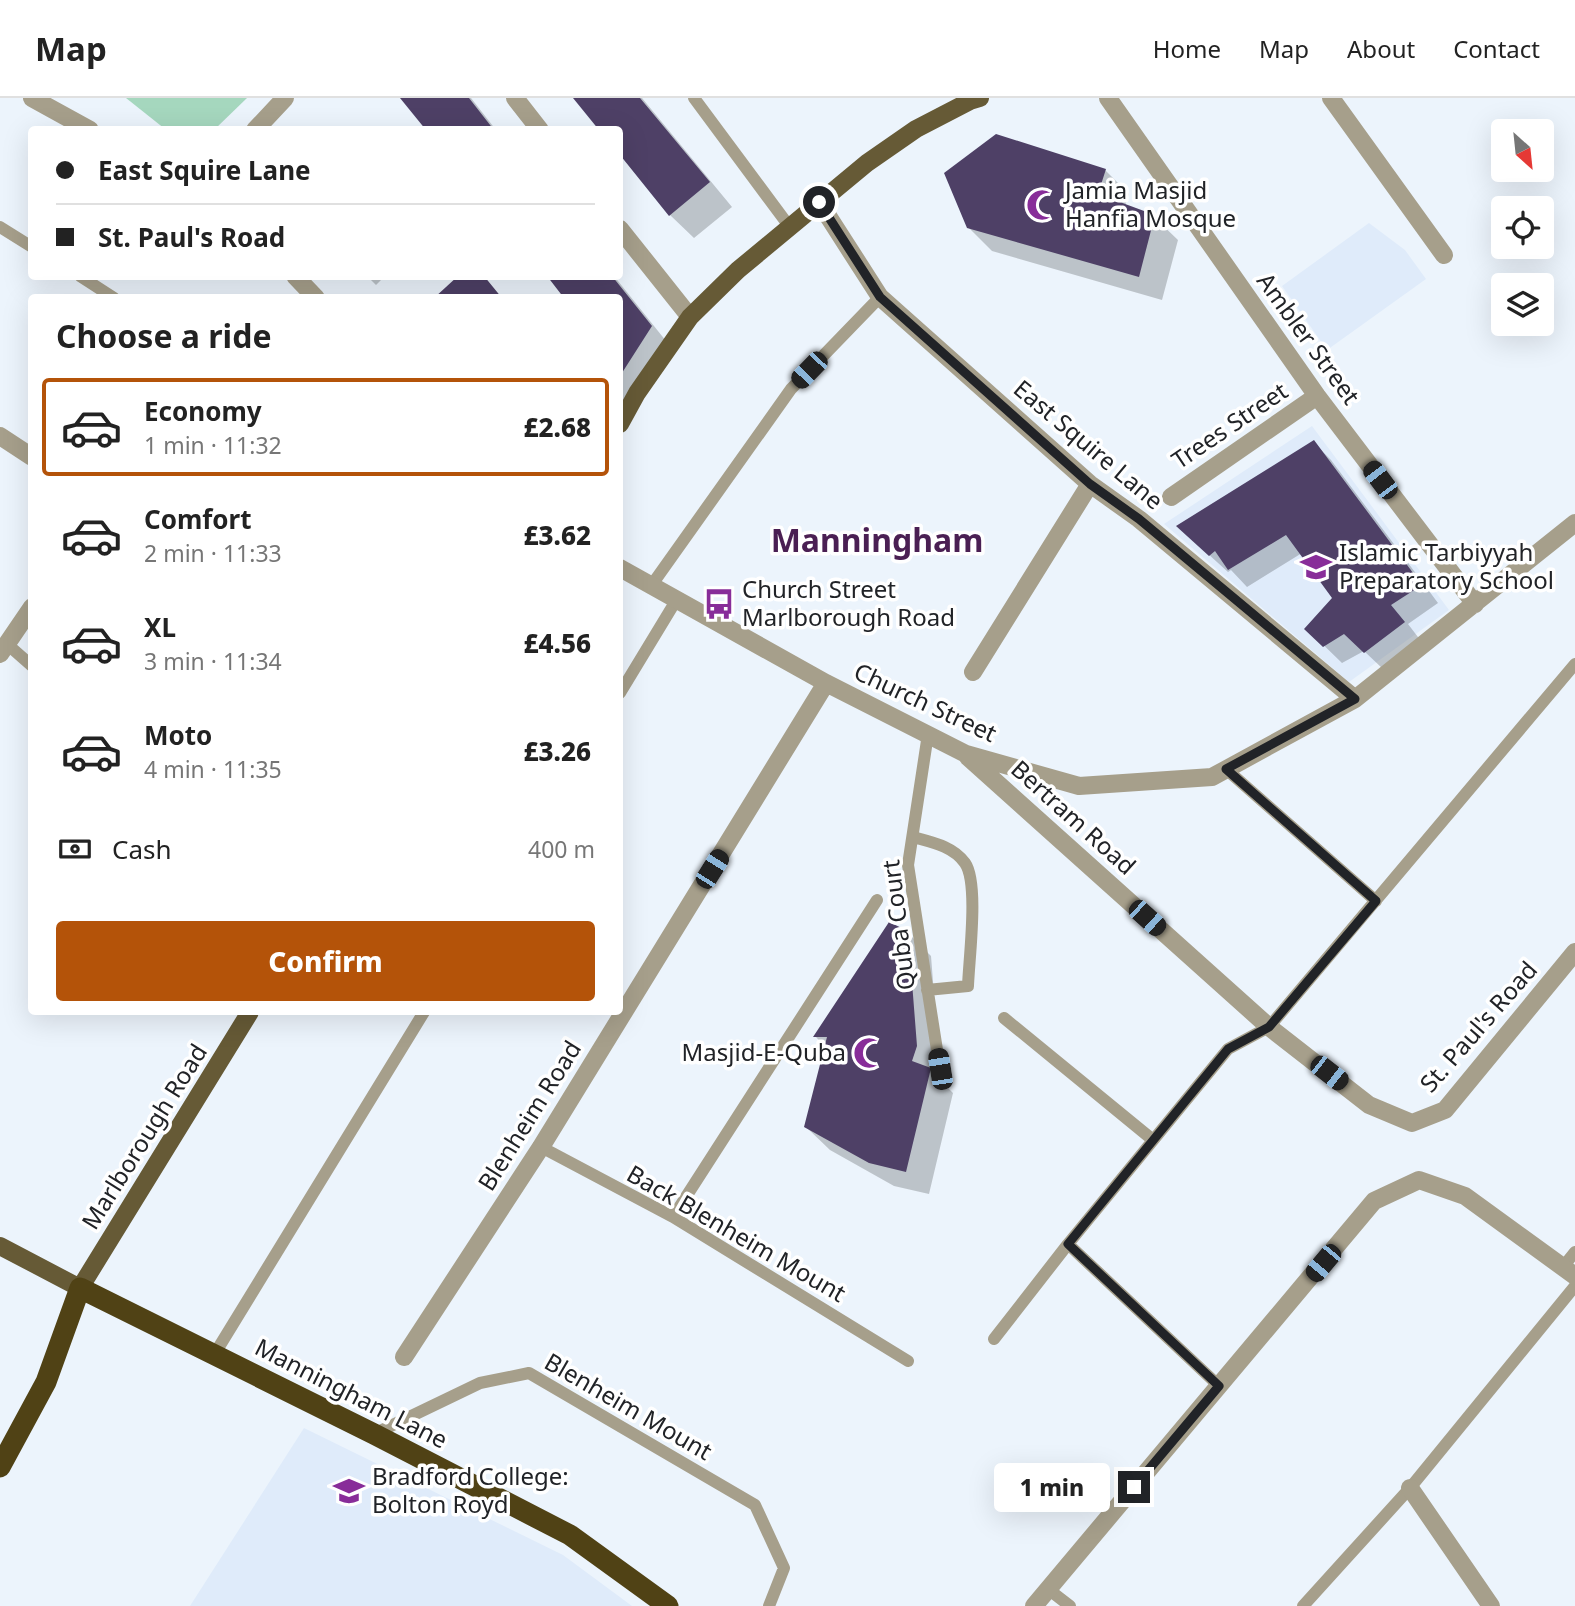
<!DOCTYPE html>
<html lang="en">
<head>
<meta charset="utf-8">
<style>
  body { margin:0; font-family:"Noto Sans",sans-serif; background:#f6f6f6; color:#222; height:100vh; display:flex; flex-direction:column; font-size:26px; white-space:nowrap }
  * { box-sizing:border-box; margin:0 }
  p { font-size:23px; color:#767676 }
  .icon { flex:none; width:38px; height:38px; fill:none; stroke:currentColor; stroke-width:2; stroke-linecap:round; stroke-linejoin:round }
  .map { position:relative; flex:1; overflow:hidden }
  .side { position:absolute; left:28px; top:196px; width:595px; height:721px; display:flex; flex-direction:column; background:#fff; border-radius:7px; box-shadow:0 7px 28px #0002 }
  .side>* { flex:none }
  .top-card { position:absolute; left:28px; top:28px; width:595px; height:154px; border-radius:7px; box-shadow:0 7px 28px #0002; display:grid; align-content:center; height:154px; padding:0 28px; background:#fff }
  .needle { width:46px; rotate:153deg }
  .buttons { position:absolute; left:1491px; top:21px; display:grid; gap:14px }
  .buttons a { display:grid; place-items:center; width:63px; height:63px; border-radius:7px; background:#fff; box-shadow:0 7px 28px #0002; font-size:35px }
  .end { position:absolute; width:32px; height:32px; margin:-16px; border:9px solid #212327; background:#fff; box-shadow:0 0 0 4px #fff }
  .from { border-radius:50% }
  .bubble { position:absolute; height:49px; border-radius:7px; background:#fff; box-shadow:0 7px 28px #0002; font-size:23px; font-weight:800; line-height:49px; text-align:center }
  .car { position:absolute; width:21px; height:42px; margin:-21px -10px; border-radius:9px; box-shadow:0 0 5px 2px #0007; background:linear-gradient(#222 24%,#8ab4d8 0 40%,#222 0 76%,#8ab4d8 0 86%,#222 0) }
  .top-card b { display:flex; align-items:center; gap:24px; height:66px; font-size:26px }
  .top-card b+b { border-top:2px solid #e0e0e0 }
  .top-card i { width:18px; height:18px; background:#222 }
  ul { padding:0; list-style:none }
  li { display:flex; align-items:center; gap:21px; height:98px; margin:0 14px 10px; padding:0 14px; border:4px solid transparent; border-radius:7px }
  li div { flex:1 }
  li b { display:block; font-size:26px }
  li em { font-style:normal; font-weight:800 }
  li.on { border-color:#b45309 }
  li>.icon { width:63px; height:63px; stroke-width:1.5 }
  h2 { padding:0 28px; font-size:32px; line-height:84px }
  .pay { display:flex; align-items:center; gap:18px; height:77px; padding:0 28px; font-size:26px }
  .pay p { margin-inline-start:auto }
  .primary-button { display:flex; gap:14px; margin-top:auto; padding:14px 28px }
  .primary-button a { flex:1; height:80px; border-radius:7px; background:#b45309; color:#fff; font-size:28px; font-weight:800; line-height:80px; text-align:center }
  header { display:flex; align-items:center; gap:42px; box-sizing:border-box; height:98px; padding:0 35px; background:#fff; border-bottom:2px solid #e0e0e0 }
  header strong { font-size:33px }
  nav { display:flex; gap:38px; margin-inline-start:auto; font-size:24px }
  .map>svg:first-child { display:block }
  .built { fill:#dfebfa }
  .green { fill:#a5d7be }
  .shadow { fill:#0003 }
  .building { fill:#4e4066 }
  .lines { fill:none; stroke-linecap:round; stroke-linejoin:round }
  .lane { stroke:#a69f8b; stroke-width:12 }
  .street { stroke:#a69f8b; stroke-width:18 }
  .primary { stroke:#665a36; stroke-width:18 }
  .highway { stroke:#504215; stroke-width:21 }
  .route { stroke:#212327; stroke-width:9 }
  .labels { text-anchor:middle; stroke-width:7; stroke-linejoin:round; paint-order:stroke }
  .poi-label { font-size:24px; fill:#212327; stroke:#fff; text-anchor:start }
  .street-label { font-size:24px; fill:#212327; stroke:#fff }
  .district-label { font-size:32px; font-weight:bold; fill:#4a1f53; stroke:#fff }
</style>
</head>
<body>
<header>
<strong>Map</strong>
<nav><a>Home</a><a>Map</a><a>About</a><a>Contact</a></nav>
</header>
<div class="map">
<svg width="1575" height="1508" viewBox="0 0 1575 1508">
  <rect width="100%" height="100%" fill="#ecf4fc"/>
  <!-- built -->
  <path class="built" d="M 1369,125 L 1405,152 L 1426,181 L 1327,252 L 1282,188 Z
    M 1312,328 L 1449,512 L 1349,584 L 1164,426 Z
    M 304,1330 L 563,1457 L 632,1508 L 190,1508 Z"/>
  <!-- green -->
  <path class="green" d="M 126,0 L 247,0 L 215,31 L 165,31 Z"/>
  <!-- shadow -->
  <path class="shadow" d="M 402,0 L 471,0 L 496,32 L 428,32 Z
    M 576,0 L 642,0 L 732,109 L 694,140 L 670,117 L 620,54 L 620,32 Z
    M 1105,72 L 1129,96 L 1125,108 L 1154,119 L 1178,142 L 1162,202 L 992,153 L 968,129 Z
    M 367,178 L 385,178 L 376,187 Z
    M 549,178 L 614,178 L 674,253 L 620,312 L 620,200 Z
    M 1313,344 L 1331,362 L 1438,505 L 1408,526 L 1421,543 L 1383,571 L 1364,553 L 1342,565 L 1307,531 L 1334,500 L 1302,455 L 1247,489 L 1231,472 L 1228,474 L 1196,445 Z
    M 890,826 L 907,834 L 931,858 L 940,972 L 938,980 L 953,995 L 929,1096 L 894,1088 L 830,1052 L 806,1029 L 826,950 L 816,939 Z"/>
  <!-- building -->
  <path class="building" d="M 400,0 L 469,0 L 494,32 L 426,32 Z
    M 573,0 L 640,0 L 710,84 L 669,118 L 620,57 L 620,32 L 599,32 Z
    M 996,36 L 1106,71 L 1098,96 L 1155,117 L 1139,179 L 967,130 L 944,75 Z
    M 458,178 L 484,178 L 502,200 L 434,200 Z
    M 547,178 L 612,178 L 652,228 L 620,278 L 620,200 L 564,200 Z
    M 1314,342 L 1422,487 L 1391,507 L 1405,524 L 1364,555 L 1344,536 L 1323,549 L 1304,531 L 1332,500 L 1286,437 L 1228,472 L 1215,453 L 1209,458 L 1176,428 Z
    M 889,824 L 908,833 L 917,948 L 912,963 L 931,970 L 906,1074 L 869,1065 L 804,1029 L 827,939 L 813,939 Z"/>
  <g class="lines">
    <!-- lane -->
    <path class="lane" d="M 694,0 L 789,128
      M 0,129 L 32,149
      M 80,178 L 114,200
      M 651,488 L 791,291 L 880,199
      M 7,546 L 32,568
      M 620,595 L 677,501
      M 928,636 L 908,767 L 940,971
      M 1226,671 L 1376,803
      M 913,739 C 931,744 953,748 965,765 C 979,785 969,860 968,888 L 927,892
      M 1004,920 L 1153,1042
      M 541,1049 L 673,1119 L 908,1263
      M 673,1119 L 877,802
      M 1068,1146 L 1219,1288
      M 1563,1169 L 1575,1154
      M 994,1241 L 1068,1146 L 1228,951 L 1269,929 L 1575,566
      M 214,1257 L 424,914
      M 374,1336 L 480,1285 L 529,1275 L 755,1407 L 784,1470 L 769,1508
      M 1048,1491 L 1070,1508
      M 1303,1508 L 1410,1390 L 1575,1188"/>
    <!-- street -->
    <path class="street" d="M 32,0 L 90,32
      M 515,0 L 540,32
      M 1108,0 L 1317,298 L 1475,506
      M 1331,0 L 1444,157
      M 255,32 L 285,0
      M 819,104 L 880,199 L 1090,386 L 1139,421 L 1355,601
      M 620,131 L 690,219
      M 295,178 L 316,200
      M 0,338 L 32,359
      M 1171,399 L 1317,298
      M 620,470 L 826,585 L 966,656 L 1079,688 L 1212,679 L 1355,601 L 1575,425
      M 0,556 L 32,509
      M 973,574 L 1090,386
      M 968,659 L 1269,929 L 1369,1007 L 1412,1025 L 1445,1012 L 1575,854
      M 404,1259 L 541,1049 L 826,585
      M 1410,1390 L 1491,1508
      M 1034,1508 L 1374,1103 L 1419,1082 L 1465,1098 L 1575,1178"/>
    <!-- primary -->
    <path class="primary" d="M 620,326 L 637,295 L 690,219 L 738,172 L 867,65 L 916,31 L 970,3 L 980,0
      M 0,1148 L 80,1190 L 250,914"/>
    <!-- highway -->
    <path class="highway" d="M 0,1369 L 46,1284 L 80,1190 L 374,1336 L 570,1437 L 668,1508"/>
  </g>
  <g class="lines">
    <!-- route -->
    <path class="route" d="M 819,104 L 880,199 L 1090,386 L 1139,421 L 1355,601 L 1226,671 L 1376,803 L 1269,929 L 1228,951 L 1068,1146 L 1219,1288 L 1134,1389"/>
  </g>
  <!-- icons -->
  <defs>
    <symbol id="mosque-bare" viewBox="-9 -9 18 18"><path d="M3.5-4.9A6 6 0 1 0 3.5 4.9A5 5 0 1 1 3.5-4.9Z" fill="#882d99" stroke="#fff" stroke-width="2.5" paint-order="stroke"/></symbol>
    <symbol id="school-bare" viewBox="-9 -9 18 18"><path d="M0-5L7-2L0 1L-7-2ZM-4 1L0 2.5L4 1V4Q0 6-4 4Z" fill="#882d99" stroke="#fff" stroke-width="2.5" paint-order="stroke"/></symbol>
    <symbol id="bus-bare" viewBox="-9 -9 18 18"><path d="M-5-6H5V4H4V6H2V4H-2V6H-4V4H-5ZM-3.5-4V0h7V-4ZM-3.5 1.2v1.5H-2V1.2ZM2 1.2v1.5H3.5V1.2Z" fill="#882d99" stroke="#fff" stroke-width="2.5" paint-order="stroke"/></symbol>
    <symbol id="university-bare" viewBox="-9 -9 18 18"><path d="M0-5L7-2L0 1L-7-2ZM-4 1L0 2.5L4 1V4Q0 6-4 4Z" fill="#882d99" stroke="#fff" stroke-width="2.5" paint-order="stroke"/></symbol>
  </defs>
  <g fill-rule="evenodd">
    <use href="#mosque-bare" x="1020" y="85" width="44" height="44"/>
    <use href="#school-bare" x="1294" y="447" width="44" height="44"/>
    <use href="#bus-bare" x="697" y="484" width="44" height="44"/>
    <use href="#mosque-bare" x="847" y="933" width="44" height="44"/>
    <use href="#university-bare" x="327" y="1371" width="44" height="44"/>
  </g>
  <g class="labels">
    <!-- poi labels -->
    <g class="poi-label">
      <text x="1065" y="101">Jamia Masjid<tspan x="1065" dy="28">Hanfia Mosque</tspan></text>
      <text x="1339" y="463">Islamic Tarbiyyah<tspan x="1339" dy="28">Preparatory School</tspan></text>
      <text x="742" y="500">Church Street<tspan x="742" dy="28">Marlborough Road</tspan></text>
      <text x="846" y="963" text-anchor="end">Masjid-E-Quba</text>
      <text x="372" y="1387">Bradford College:<tspan x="372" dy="28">Bolton Royd</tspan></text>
    </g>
    <!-- street labels -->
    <g class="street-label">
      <text transform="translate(1308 241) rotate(54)" y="8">Ambler Street</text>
      <text transform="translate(1230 328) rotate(-34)" y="8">Trees Street</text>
      <text transform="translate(1088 347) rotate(40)" y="8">East Squire Lane</text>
      <text transform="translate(925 605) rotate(25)" y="8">Church Street</text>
      <text transform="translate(1073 720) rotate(42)" y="8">Bertram Road</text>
      <text transform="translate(899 827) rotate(-97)" y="8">Quba Court</text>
      <text transform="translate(1479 929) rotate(-49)" y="8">St. Paul's Road</text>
      <text transform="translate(530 1018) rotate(-58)" y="8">Blenheim Road</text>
      <text transform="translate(145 1039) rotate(-58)" y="8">Marlborough Road</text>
      <text transform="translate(736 1136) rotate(30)" y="8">Back Blenheim Mount</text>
      <text transform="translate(351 1296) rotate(27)" y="8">Manningham Lane</text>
      <text transform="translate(628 1309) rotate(30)" y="8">Blenheim Mount</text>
    </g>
    <!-- district labels -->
    <g class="district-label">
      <text x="877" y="454">Manningham</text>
    </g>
  </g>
</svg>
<div class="buttons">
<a><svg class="needle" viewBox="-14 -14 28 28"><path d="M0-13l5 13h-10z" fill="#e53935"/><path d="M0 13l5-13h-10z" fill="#767676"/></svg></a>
<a><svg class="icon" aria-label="locate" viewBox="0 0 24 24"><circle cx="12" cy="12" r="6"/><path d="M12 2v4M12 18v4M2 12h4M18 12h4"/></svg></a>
<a><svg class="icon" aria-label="layers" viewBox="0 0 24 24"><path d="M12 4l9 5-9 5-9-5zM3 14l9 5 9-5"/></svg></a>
</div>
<i class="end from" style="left:819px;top:104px"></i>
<i class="end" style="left:1134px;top:1389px"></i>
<div class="bubble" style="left:994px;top:1365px;width:116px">1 min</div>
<i class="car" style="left:809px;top:272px;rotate:224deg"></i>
<i class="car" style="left:1380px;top:382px;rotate:323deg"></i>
<i class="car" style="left:712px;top:771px;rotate:32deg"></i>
<i class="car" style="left:1147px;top:820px;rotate:132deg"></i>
<i class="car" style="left:940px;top:971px;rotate:351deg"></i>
<i class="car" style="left:1329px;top:975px;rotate:128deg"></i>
<i class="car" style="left:1323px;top:1165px;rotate:220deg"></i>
<div class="top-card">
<b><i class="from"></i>East Squire Lane</b>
<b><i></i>St. Paul's Road</b>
</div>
<section class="side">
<h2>Choose a ride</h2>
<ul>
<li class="on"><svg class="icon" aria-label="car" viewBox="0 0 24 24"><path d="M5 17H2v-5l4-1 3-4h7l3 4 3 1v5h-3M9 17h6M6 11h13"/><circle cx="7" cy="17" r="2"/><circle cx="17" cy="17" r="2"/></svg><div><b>Economy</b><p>1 min · 11:32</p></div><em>£2.68</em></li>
<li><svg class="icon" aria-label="car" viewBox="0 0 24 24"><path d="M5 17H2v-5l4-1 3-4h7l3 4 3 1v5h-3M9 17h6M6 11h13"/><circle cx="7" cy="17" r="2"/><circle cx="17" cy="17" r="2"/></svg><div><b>Comfort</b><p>2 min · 11:33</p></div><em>£3.62</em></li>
<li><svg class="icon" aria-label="car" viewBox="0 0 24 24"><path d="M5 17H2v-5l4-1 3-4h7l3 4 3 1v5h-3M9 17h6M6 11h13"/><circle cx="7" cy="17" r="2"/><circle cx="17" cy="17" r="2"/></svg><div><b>XL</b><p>3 min · 11:34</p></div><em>£4.56</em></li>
<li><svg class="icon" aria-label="car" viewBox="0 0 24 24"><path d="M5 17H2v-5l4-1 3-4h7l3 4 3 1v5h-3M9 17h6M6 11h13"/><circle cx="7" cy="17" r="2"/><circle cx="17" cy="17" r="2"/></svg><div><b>Moto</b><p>4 min · 11:35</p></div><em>£3.26</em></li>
</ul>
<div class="pay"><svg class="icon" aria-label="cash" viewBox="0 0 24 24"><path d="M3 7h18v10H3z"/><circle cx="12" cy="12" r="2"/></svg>Cash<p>400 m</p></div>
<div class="primary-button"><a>Confirm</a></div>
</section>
</div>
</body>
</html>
